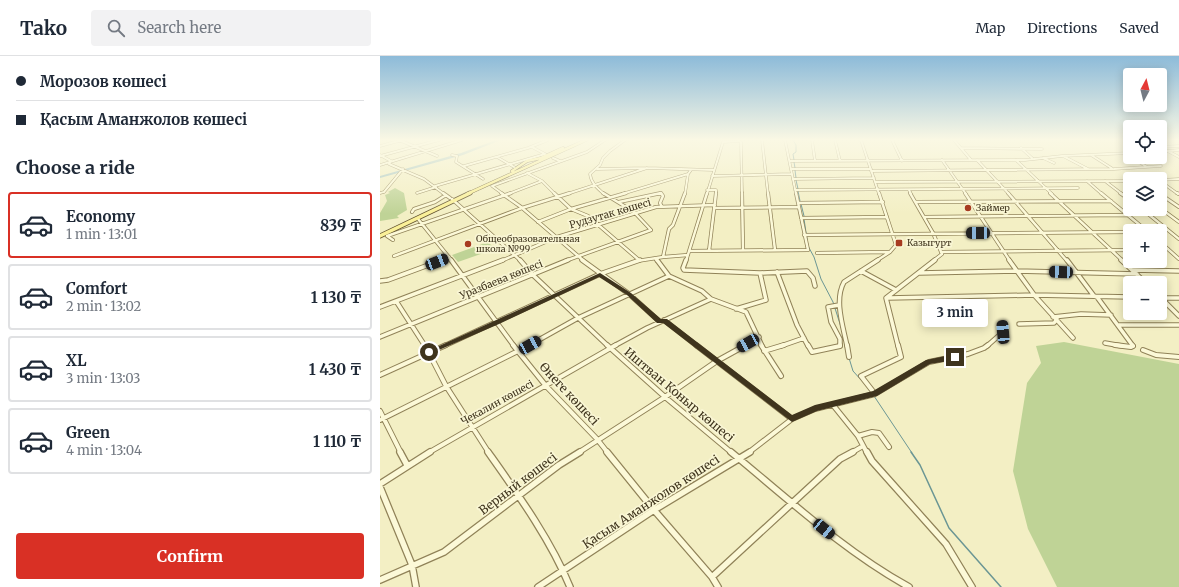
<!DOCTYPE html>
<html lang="en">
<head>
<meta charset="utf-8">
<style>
  body { margin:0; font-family:Merriweather,serif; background:#f2f2f3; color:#1f2937; height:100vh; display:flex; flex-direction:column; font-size:15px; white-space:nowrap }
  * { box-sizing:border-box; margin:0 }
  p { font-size:13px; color:#747a83 }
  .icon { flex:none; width:22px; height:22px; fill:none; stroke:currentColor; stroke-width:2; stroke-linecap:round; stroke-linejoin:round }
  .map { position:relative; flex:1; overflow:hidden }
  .drawer { display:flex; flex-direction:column; background:#fff; width:380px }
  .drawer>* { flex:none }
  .hud { display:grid; align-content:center; height:88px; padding:0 16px; background:#fff }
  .needle { width:26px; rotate:7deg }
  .tools { position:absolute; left:743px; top:12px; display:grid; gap:8px }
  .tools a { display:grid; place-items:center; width:44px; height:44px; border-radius:4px; background:#fff; box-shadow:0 2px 10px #0003; font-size:20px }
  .end { position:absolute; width:18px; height:18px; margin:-9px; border:5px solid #3f341d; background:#fff; box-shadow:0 0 0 2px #fff }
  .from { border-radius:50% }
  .bubble { position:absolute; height:28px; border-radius:4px; background:#fff; box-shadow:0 2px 10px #0003; font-size:13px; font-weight:700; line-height:28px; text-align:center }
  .car { position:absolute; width:12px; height:24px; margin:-12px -6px; border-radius:5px; box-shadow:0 0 3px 1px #0007; background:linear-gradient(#222 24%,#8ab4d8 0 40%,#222 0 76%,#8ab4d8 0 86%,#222 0) }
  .hud b { display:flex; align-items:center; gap:14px; height:38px; font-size:15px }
  .hud b+b { border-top:1px solid #e0e1e3 }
  .hud i { width:10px; height:10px; background:#1f2937 }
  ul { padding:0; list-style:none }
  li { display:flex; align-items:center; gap:12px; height:66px; margin:0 8px 6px; padding:0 8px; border:2px solid #e0e1e3; border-radius:4px }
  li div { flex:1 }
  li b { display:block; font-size:15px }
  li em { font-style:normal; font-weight:700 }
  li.selected { border-color:#d93025 }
  li>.icon { width:36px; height:36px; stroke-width:1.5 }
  h2 { padding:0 16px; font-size:18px; line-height:48px }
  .action { display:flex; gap:8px; margin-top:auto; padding:8px 16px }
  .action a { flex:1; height:46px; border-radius:4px; background:#d93025; color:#fff; font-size:16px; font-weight:700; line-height:46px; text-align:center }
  header { display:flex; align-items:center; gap:24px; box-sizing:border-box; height:56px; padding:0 20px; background:#fff; border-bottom:1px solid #e0e1e3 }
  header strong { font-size:19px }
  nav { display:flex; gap:22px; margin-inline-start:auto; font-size:14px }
  .search { width:280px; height:36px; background:#f2f2f3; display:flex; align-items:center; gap:10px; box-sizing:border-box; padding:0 14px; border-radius:4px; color:#747a83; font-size:15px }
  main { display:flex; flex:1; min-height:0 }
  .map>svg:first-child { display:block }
  .green { fill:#bfd396 }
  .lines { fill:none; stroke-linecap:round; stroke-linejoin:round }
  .stream-far1 { stroke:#6b9694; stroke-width:1 }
  .stream { stroke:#6b9694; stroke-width:1.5 }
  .river { fill:#a6c6c3; fill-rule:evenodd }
  .minor-far4-casing { stroke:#908258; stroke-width:3 }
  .minor-far3-casing { stroke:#908258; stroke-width:4 }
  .minor-far2-casing { stroke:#908258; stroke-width:5.5 }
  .minor-far1-casing { stroke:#908258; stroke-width:6 }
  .minor-casing { stroke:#908258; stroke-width:8 }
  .major-far1-casing { stroke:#5e4e2c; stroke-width:3.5 }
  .major-casing { stroke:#5e4e2c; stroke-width:5 }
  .minor-far4 { stroke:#fcf9d8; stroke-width:2 }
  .minor-far3 { stroke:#fcf9d8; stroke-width:2.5 }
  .minor-far2 { stroke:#fcf9d8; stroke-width:3.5 }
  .minor-far1 { stroke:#fcf9d8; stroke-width:4 }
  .minor { stroke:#fcf9d8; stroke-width:5.5 }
  .major-far1 { stroke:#faf098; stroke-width:2.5 }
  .major { stroke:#faf098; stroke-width:3.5 }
  .route { fill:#3f341d }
  .poi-dot { fill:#a73b20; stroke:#f9f6d4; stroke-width:1.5 }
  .labels { text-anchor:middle; stroke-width:3.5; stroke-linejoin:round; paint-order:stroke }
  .far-poi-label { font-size:9px; fill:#3f341d; stroke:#f9f6d4; text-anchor:start }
  .street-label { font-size:10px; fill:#3f341d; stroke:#f9f6d4 }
  .near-street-label { font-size:12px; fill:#3f341d; stroke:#f9f6d4 }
</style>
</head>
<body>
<header>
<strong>Tako</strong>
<div class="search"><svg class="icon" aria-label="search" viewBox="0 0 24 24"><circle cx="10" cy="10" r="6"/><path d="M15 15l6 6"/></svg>Search here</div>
<nav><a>Map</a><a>Directions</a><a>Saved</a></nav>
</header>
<main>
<section class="drawer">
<div class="hud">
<b><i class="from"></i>Морозов көшесі</b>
<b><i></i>Қасым Аманжолов көшесі</b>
</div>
<h2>Choose a ride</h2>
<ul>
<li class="selected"><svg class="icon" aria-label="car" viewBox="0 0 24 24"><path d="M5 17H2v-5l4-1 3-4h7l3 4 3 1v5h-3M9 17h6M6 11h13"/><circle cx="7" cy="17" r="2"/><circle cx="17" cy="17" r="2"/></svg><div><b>Economy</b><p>1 min · 13:01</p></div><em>839 ₸</em></li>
<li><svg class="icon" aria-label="car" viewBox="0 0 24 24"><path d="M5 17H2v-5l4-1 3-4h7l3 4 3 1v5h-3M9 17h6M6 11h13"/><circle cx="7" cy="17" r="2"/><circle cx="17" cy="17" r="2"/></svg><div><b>Comfort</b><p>2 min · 13:02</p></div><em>1 130 ₸</em></li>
<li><svg class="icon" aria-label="car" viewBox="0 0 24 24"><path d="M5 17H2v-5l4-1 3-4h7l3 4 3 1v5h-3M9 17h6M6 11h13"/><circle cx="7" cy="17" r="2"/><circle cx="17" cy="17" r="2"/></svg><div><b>XL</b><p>3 min · 13:03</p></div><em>1 430 ₸</em></li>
<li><svg class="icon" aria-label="car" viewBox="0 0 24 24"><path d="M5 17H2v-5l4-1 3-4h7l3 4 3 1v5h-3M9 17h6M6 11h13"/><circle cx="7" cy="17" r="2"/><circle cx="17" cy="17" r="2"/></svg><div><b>Green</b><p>4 min · 13:04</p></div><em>1 110 ₸</em></li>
</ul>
<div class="action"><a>Confirm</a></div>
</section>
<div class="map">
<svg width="799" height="531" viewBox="0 0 799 531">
  <rect width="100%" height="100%" fill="#f3efc4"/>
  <!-- green -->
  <path class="green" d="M 15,132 L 24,137 L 27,154 L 17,160 L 19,162 L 0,165 L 0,157 L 7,145 L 5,139 L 10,137 L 8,136 Z
    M 108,186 L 115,193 L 78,206 L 72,199 Z
    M 684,286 L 799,308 L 799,531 L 677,531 L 648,473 L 633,415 L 647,327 L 661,307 L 656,290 Z"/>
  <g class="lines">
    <!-- stream-far1 -->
    <path class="stream-far1" d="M 413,84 L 416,89 L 416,96 L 413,98 L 414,104
      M 414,106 L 415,112
      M 415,114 L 416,122
      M 416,124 L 418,133
      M 418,135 L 420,145
      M 421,148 L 424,160
      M 424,163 L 428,190 L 434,201 L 441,223 L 453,246 L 462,274
      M 469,302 L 473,315 L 482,325
      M 494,340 L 532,397"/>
    <!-- stream -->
    <path class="stream" d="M 531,396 L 540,409 L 569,472 L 621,531"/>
    <!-- river -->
    <path class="river" d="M 116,84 L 121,84 L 83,99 L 0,122 L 0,120 L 81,97 Z"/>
    <defs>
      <path id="minor-far4" d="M 19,84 L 57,100
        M 359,84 L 361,86 L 362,138
        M 382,84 L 388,138
        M 405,84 L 416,138
        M 432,84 L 435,105
        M 455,84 L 460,105
        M 481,84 L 499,138
        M 512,84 L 522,105
        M 574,84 L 591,104
        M 0,90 L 22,84
        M 152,91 L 165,98
        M 780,91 L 799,101
        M 781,91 L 799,90
        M 581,92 L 662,93
        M 641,92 L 652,102
        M 780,96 L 799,94
        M 0,99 L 11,105 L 9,108 L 44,123 L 64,138
        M 72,99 L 77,100 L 76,106 L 103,123
        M 711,99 L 733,113
        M 0,100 L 59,84
        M 683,100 L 708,113
        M 117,101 L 134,111
        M 751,101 L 767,111
        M 173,102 L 180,105
        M 663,102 L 674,107
        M 562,104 L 586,138
        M 597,104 L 629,138
        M 636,104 L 672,138
        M 410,105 L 645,104 L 682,100 L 750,97
        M 0,109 L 82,84
        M 84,110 L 148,92 L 168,84
        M 217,113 L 267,112 L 334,114
        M 412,113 L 491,113
        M 491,115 L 734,113 L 781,110
        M 147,117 L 162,125 L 175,138
        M 332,120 L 412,118
        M 413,123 L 494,122
        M 780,124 L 799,123
        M 707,125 L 722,138
        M 725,125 L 742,138
        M 780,125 L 798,138
        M 495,126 L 750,125
        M 55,130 L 165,98
        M 327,134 L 336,134 L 336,138
        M 415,134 L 698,132
        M 529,134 L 531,138
        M 0,137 L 4,136 L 23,113
        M 37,137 L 56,131
        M 123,138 L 112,130 L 207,96 L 225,84
        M 128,138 L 162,125
        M 187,138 L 267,112
        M 224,138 C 217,132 211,127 210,118 L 220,109 L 223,102 L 230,95 L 245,84
        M 242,138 L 308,118
        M 278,138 L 281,138
        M 305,138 L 308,118 L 311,114
        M 327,138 L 343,86 L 358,85"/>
      <path id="minor-far3" d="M 63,137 L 70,142
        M 121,137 L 141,151 L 204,205
        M 174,137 L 191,153 L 208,160 L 259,204
        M 362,137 L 363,194
        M 388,137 L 395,194
        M 530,137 L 553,177 L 562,198 L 553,205
        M 585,137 L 630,205
        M 628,137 L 687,205
        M 670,137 L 743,205
        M 721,137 L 767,175
        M 740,137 L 750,144
        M 797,137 L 799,138
        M 780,138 L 799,151
        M 72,143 L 141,205
        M 239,146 L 281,137 L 283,140 L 280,147 L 282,151
        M 536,146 L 731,145
        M 418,147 L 503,146
        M 334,152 L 419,151
        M 780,152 L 799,166
        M 762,153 L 799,183
        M 32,156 L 34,153 L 55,146 L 66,139
        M 544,161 L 748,159
        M 421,162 L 507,161
        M 38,163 L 72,205
        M 158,166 L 191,153 L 246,137
        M 424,179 L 750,176
        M 13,184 L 7,180 L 131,137
        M 780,186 L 799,203
        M 780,193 L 788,193
        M 309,195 L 428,194 L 416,137
        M 329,195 L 336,137
        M 561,196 L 750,194
        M 437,197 L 509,196
        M 14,200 L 142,152 L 190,137
        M 283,201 L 308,199
        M 276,203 L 277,205
        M 59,205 L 69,201
        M 121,205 L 177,181 L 276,151 L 335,149
        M 185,205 L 271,174 L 254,156 L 223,137
        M 257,205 L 283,201 L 289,173 L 293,169 L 305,137
        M 306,205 L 327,137
        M 496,205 L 510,196 L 516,189 L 499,137"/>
      <path id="minor-far2" d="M 71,204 L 134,290
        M 140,204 L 153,219 L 228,290
        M 202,204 L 249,238 L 280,266
        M 277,204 L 289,220 L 322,235 L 331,243 L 366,256 L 382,290
        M 306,204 L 303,212 L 304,214 L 380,217 L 427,215 L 433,222 L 435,230
        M 629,204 L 655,240 L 693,282
        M 687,204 L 714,240 L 717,241 L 753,290
        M 741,204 L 766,227
        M 753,214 L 799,215
        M 481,215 L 516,234
        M 397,216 L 417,269 L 428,290
        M 539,217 L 637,215 L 757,218
        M 0,225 L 8,224 L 62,204
        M 780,241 L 799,260
        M 508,242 L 655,239 L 750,241
        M 781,242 L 799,242
        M 16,245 L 45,290
        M 459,249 L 448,251 L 451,266 L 460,283 L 460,290
        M 0,251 L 123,204
        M 356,253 L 386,244 L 380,217
        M 673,261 L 701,258 L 731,259
        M 284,264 L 317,290
        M 639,268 L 674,267 L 677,263
        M 739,269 L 799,269
        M 0,281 L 188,204
        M 725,287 L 742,290
        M 64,290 L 220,218 L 260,204
        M 148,290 L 198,262 L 289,220
        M 234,290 L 267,272 L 331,243
        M 364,290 L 379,281
        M 401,290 L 424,282
        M 467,290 C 463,270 454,244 464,226 L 498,204
        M 518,290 L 506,242 L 555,204
        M 607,290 L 623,276 L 622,267"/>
      <path id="minor-far1" d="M 45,289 L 66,330 L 109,397
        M 133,289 L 166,330 L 217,383 L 228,397
        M 227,289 L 285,341 L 352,397
        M 316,289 L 412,363
        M 381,289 L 401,320
        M 428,289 L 432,296 L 460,290 L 460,289
        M 467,289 L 469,301
        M 735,289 L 751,291 L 753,290 L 752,289
        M 763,294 L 776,299 L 799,301
        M 384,295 L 404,289
        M 0,319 L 66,289
        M 481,320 L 521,301 L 518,289
        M 481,320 L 495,338
        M 453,349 L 478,380 L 487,397
        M 0,355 L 21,397
        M 0,364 L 150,289
        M 478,380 L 492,376 L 499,377 L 509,391
        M 48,397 L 236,289
        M 198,397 L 285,341 L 337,305 L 366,289
        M 368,397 L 412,363 L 435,353 L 495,338 L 549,306 L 588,298 L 604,292 L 608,289
        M 471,397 L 483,390"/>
      <path id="minor" d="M 20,396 L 27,409
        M 108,396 C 137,437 171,484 190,531
        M 227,396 L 274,454 L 332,521 L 338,531
        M 351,396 C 408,443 464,495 529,531
        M 487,396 L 492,405 L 566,488 L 592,531
        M 0,428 L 50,396
        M 0,431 L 32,509 L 36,531
        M 332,521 L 460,403 L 473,396
        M 0,524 L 64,496 L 179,409 L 200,396
        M 158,531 L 274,454 L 370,396"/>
      <path id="major-far1" d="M 132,115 L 147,105 L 161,102 L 183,92
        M 87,138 L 206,84"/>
      <path id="major" d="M 0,180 L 90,137"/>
    </defs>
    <!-- minor-far4 casing -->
    <use href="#minor-far4" class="minor-far4-casing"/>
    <!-- minor-far3 casing -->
    <use href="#minor-far3" class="minor-far3-casing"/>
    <!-- minor-far2 casing -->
    <use href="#minor-far2" class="minor-far2-casing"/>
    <!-- minor-far1 casing -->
    <use href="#minor-far1" class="minor-far1-casing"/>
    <!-- minor casing -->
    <use href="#minor" class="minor-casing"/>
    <!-- major-far1 casing -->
    <use href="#major-far1" class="major-far1-casing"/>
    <!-- major casing -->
    <use href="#major" class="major-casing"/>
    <!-- minor-far4 -->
    <use href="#minor-far4" class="minor-far4"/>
    <!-- minor-far3 -->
    <use href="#minor-far3" class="minor-far3"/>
    <!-- minor-far2 -->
    <use href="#minor-far2" class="minor-far2"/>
    <!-- minor-far1 -->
    <use href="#minor-far1" class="minor-far1"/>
    <!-- minor -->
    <use href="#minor" class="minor"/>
    <!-- major-far1 -->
    <use href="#major-far1" class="major-far1"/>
    <!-- major -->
    <use href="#major" class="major"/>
  </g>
  <!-- sky -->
  <linearGradient id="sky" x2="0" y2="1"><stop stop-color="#8dbbd9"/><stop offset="0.53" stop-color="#faf8e4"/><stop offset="1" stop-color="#faf8e4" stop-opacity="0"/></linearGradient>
  <rect width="799" height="158" fill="url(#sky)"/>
  <!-- route -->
  <path class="route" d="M 220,217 L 251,237 L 281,263 L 287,263 L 412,359 L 435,349 L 493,335 L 546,304 L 575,298 L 578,301 L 575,304 L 550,308 L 497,340 L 437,355 L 412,366 L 283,267 L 277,267 L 247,239 L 219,221 L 119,268 L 52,297 L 49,298 L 46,296 Z"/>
  <!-- markers -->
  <g class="poi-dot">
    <circle cx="588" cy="152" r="4"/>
    <rect x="515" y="183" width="8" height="8" rx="2"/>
    <circle cx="88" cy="188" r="4"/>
  </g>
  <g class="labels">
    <!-- far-poi labels -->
    <g class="far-poi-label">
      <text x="596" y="155">Займер</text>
      <text x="96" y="186">Общеобразовательная<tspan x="96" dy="10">школа №99</tspan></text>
      <text x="527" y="190">Казыгурт</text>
    </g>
    <!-- street labels -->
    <g class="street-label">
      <text transform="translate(230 157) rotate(-16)" y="4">Рудзутак көшесі</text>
      <text transform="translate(121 223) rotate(-22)" y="4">Уразбаева көшесі</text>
      <text transform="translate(117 346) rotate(-29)" y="4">Чекалин көшесі</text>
    </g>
    <!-- near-street labels -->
    <g class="near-street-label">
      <text transform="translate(189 338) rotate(47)" y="4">Өнеге көшесі</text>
      <text transform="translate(299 339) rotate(40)" y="4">Иштван Коныр көшесі</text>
      <text transform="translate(138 428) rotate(-37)" y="4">Верный көшесі</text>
      <text transform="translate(271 446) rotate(-33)" y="4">Қасым Аманжолов көшесі</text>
    </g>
  </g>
</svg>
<div class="tools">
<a><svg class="needle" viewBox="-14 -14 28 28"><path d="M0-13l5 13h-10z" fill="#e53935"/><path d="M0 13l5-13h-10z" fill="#747a83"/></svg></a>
<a><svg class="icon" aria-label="locate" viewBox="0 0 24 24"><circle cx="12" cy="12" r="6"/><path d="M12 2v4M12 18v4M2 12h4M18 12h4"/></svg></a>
<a><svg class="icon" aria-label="layers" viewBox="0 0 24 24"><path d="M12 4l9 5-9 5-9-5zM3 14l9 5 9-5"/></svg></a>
<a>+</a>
<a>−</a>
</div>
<i class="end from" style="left:49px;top:296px"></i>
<i class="end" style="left:575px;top:301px"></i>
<div class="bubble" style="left:542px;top:243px;width:66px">3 min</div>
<i class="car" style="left:598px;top:177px;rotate:270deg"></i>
<i class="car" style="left:57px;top:206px;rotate:69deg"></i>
<i class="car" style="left:681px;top:216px;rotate:272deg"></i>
<i class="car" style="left:623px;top:276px;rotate:355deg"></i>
<i class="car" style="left:368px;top:287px;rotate:241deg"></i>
<i class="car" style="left:150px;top:289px;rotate:61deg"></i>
<i class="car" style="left:444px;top:473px;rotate:129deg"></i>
</div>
</main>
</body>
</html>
